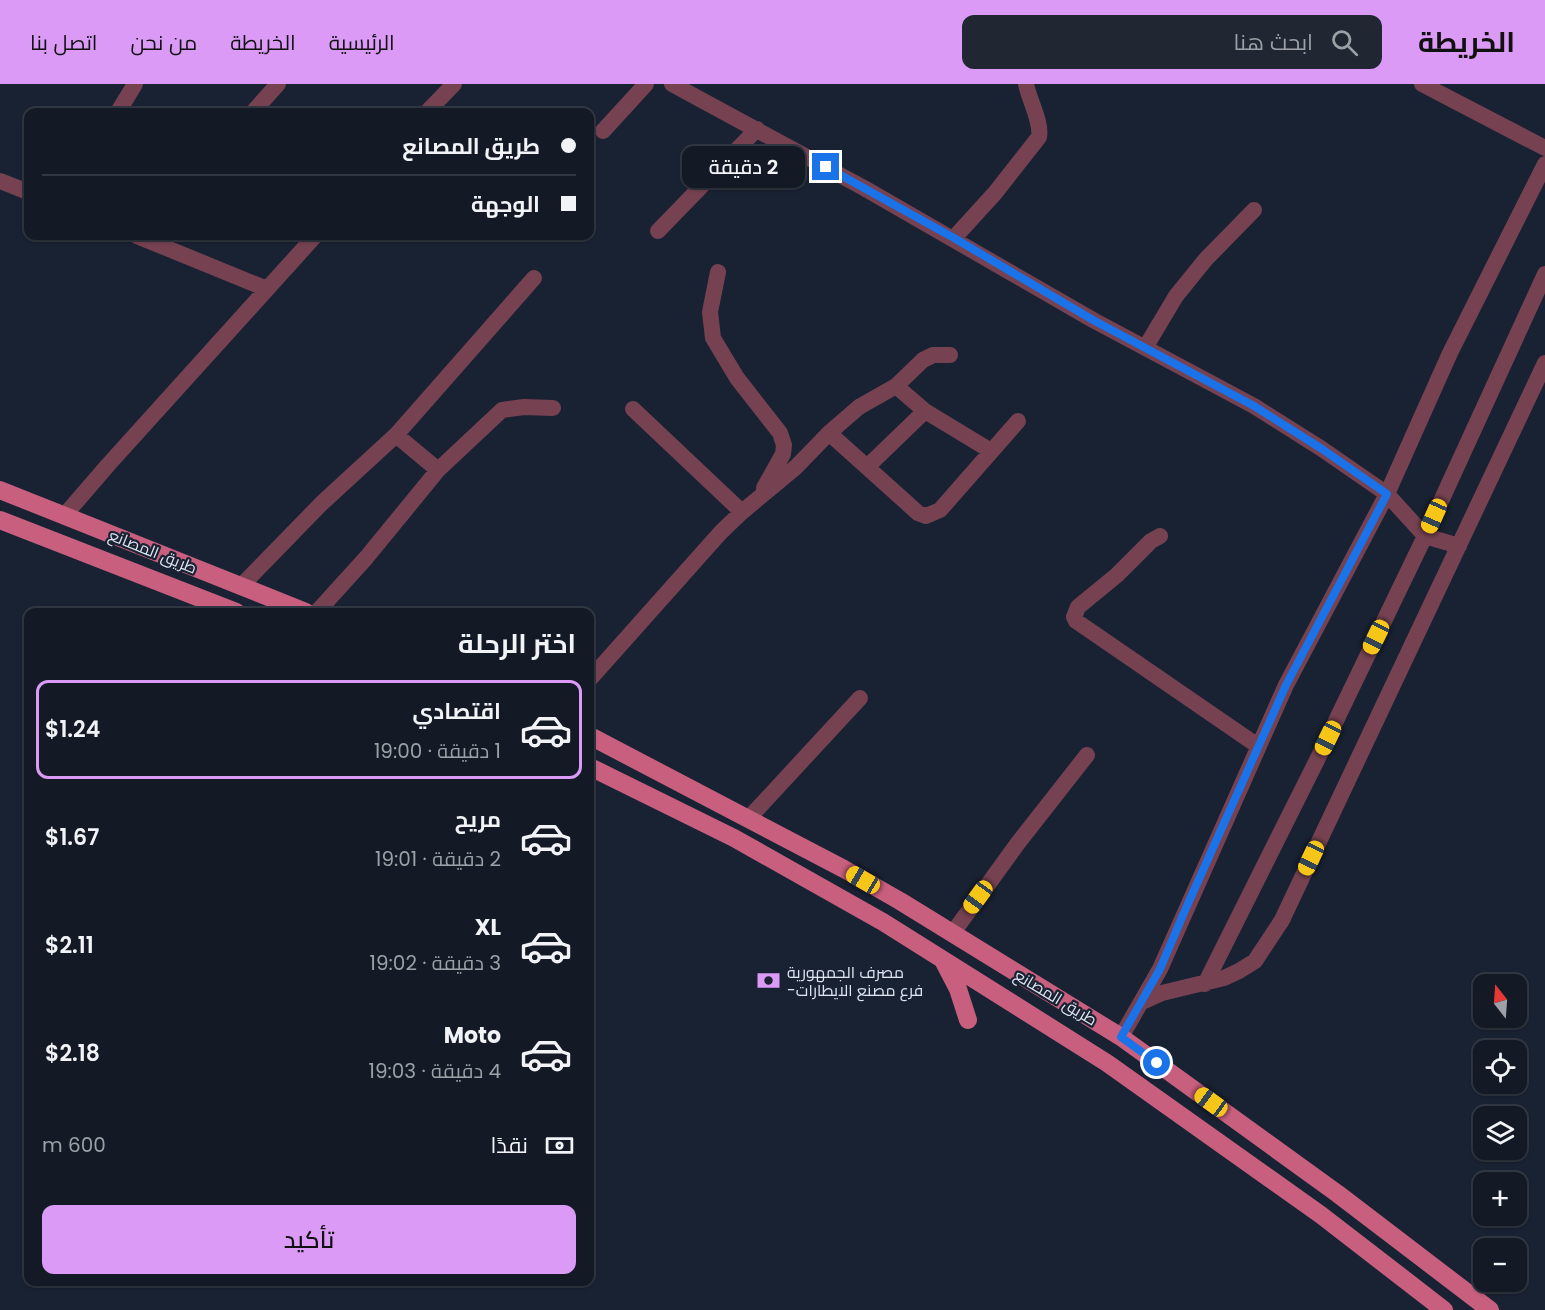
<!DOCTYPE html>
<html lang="ar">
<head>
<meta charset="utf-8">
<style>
  body { margin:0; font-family:Poppins,Cairo,sans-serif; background:#202732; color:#f1f3f6; direction:rtl; height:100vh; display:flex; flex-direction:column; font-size:22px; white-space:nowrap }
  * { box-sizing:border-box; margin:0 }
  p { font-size:20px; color:#9da1a7 }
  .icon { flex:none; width:33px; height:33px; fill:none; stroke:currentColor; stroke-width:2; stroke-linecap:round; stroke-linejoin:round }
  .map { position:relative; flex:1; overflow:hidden; direction:ltr }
  .sheet { position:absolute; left:24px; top:524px; width:570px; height:678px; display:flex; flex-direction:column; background:#131a26; border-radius:12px; box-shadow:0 2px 4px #0004,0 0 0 2px #323843; direction:rtl }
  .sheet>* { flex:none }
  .hud { position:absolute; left:24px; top:24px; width:570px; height:132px; border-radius:12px; box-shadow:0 2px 4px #0004,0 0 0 2px #323843; direction:rtl; display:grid; align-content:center; height:132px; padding:0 18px; background:#131a26 }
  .needle { width:39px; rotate:343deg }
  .fabs { position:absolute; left:1473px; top:890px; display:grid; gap:12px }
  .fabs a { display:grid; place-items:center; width:54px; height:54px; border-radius:12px; background:#131a26; box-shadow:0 2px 4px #0004,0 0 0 2px #323843; font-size:30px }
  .end { position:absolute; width:27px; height:27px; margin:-14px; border:8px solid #1a73e8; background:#fff; box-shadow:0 0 0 3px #fff }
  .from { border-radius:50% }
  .bubble { position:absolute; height:42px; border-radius:12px; background:#131a26; box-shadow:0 2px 4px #0004,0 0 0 2px #323843; font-size:20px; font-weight:600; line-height:42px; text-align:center; direction:rtl }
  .car { position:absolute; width:18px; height:36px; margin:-18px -9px; border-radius:8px; box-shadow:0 0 4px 2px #0007; background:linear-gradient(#f5c518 24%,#345 0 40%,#f5c518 0 76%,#345 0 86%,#f5c518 0) }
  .hud b { display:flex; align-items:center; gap:21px; height:57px; font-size:22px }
  .hud b+b { border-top:2px solid #323843 }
  .hud i { width:15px; height:15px; background:#f1f3f6 }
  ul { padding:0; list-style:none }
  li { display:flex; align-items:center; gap:18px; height:99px; margin:0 12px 9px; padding:0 6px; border:3px solid transparent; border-radius:12px }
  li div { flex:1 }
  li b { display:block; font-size:22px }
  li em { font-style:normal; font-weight:600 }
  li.active { border-color:#da9af6 }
  li>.icon { width:54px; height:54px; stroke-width:1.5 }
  h2 { padding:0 18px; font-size:27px; line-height:72px }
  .pay { display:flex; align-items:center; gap:15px; height:66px; padding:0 18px; font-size:22px }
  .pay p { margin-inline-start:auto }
  .primary-button { display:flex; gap:12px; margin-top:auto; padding:12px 18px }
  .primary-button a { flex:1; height:69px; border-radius:12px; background:#da9af6; color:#111; font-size:24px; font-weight:600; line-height:69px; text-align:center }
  header { display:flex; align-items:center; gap:36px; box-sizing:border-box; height:84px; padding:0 30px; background:#da9af6; color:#111 }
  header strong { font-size:28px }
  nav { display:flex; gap:33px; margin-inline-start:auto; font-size:21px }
  .search { width:420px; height:54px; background:#202732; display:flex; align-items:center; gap:15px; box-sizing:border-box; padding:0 21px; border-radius:12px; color:#9da1a7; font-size:22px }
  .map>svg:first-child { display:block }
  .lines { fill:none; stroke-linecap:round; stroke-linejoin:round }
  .minor { stroke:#764251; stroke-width:16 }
  .primary { stroke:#c85f7e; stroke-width:18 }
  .route { stroke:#1a73e8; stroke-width:8 }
  .labels { text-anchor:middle; stroke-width:4.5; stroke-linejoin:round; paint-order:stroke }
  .street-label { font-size:16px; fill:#dee5f1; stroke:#192233 }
  .poi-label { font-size:16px; fill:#dee5f1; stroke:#192233; text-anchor:start }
</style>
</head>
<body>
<header>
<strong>الخريطة</strong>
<div class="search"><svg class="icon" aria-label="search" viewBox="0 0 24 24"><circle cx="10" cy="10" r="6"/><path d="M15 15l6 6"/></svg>ابحث هنا</div>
<nav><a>الرئيسية</a><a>الخريطة</a><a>من نحن</a><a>اتصل بنا</a></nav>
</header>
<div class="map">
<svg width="1545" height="1226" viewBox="0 0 1545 1226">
  <rect width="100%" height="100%" fill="#192233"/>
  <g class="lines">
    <!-- minor -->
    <path class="minor" d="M 672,0 L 864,104 L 1093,236 L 1254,322 L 1322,365 L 1387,410 L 1425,452 L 1459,462
      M 1422,0 L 1545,64
      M 118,28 L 135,0
      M 253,28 L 278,0
      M 427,28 L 454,0
      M 603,47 L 646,0
      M 0,97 L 28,108
      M 658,147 L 757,45
      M 137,152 L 267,205
      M 954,154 L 995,109 L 1039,53 C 1042,38 1029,16 1026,0
      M 718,188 L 710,228 L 713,254 L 737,294 L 780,349 L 784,361 L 783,370 L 764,404
      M 1145,264 L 1176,212 L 1206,175 L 1254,126
      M 896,302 L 925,327 L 991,367
      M 633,325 L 742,428
      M 829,349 L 918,429 L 926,432 L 940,426 L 1018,337
      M 396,351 L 438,386
      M 867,383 L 925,327
      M 64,432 L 108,381 L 315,152
      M 1160,452 L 1151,457 L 1117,491 L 1078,523 L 1074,533 L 1076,537 L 1258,662
      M 241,502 L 322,419 L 396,351 L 534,194
      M 317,528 L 366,474 L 438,386 L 502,326 L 524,323 L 553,324
      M 590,595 L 721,448 L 742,428 L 796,383 L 829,349 L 859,323 L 896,302 L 923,276 L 933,271 L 950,271
      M 749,734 L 860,614
      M 952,850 L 1018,759 L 1087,671
      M 1205,900 L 1318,674 L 1425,452 L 1545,190
      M 1142,918 L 1162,909 L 1224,894 L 1239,887 L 1255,877 L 1282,836 L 1545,279
      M 1121,953 L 1160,885 L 1286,601 L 1387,410 L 1450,269 L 1545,80"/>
    <!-- primary -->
    <path class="primary" d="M 0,406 L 306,528
      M 0,436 L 236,528
      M 590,652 L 844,785 L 900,817 L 1121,953 L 1338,1110 L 1490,1226
      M 590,683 L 734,754 L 883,838 L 1107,979 L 1321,1131 L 1444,1226
      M 944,878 L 958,905 L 968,936"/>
  </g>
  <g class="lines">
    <!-- route -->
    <path class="route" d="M 826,83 L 954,154 L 1093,236 L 1254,322 L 1322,365 L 1387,410 L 1286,601 L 1186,824 L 1160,885 L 1121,953 L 1157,979"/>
  </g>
  <!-- icons -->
  <defs>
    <symbol id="bank-bare" viewBox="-9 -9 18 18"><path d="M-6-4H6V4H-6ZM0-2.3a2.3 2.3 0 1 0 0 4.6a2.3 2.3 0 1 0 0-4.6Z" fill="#da9af6" stroke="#192233" stroke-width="2.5" paint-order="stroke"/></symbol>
  </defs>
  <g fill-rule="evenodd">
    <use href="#bank-bare" x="752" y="880" width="33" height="33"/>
  </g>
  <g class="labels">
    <!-- street labels -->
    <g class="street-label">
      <text transform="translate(153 467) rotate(22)" y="6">طريق المصانع</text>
      <text transform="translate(1056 913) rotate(31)" y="6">طريق المصانع</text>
    </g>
    <!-- poi labels -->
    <g class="poi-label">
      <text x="787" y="894">مصرف الجمهورية<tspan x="787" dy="18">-فرع مصنع الايطارات</tspan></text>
    </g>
  </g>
</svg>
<div class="fabs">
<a><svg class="needle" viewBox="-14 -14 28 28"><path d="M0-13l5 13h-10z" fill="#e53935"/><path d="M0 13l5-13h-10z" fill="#9da1a7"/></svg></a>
<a><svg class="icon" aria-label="locate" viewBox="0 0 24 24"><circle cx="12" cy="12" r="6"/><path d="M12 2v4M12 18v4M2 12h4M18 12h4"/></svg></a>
<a><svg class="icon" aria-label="layers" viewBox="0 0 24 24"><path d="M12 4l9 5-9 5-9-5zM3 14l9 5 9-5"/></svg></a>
<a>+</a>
<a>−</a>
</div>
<i class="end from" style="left:1157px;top:979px"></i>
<i class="end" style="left:826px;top:83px"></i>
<div class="bubble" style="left:682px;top:62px;width:123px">2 دقيقة</div>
<i class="car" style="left:1434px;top:432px;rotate:204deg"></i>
<i class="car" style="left:1376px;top:553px;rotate:206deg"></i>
<i class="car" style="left:1328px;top:654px;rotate:206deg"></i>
<i class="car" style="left:1311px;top:774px;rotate:205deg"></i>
<i class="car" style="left:863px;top:796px;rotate:300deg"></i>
<i class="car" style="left:978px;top:813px;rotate:216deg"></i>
<i class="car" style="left:1211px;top:1018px;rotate:306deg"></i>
<div class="hud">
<b><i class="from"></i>طريق المصانع</b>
<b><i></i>الوجهة</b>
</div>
<section class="sheet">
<h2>اختر الرحلة</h2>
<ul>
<li class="active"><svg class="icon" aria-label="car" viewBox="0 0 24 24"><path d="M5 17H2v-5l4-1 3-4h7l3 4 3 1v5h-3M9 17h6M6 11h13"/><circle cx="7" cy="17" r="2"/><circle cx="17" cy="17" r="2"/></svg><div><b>اقتصادي</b><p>1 دقيقة · 19:00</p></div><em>$1.24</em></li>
<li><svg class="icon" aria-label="car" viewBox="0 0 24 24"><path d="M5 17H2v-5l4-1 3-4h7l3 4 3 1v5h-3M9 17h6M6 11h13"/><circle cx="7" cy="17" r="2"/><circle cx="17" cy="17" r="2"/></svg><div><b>مريح</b><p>2 دقيقة · 19:01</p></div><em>$1.67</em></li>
<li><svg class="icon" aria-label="car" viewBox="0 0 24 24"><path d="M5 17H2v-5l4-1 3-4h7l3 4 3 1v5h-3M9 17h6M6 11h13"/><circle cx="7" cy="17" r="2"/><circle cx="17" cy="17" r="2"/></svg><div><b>XL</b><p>3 دقيقة · 19:02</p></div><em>$2.11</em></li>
<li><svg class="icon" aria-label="car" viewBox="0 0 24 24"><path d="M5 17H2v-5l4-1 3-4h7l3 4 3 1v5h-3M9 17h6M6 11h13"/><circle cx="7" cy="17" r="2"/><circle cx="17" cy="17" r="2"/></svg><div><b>Moto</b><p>4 دقيقة · 19:03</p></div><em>$2.18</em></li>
</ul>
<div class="pay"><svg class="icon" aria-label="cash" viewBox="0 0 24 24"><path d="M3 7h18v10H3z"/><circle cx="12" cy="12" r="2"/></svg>نقدًا<p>600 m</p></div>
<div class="primary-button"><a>تأكيد</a></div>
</section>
</div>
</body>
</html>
